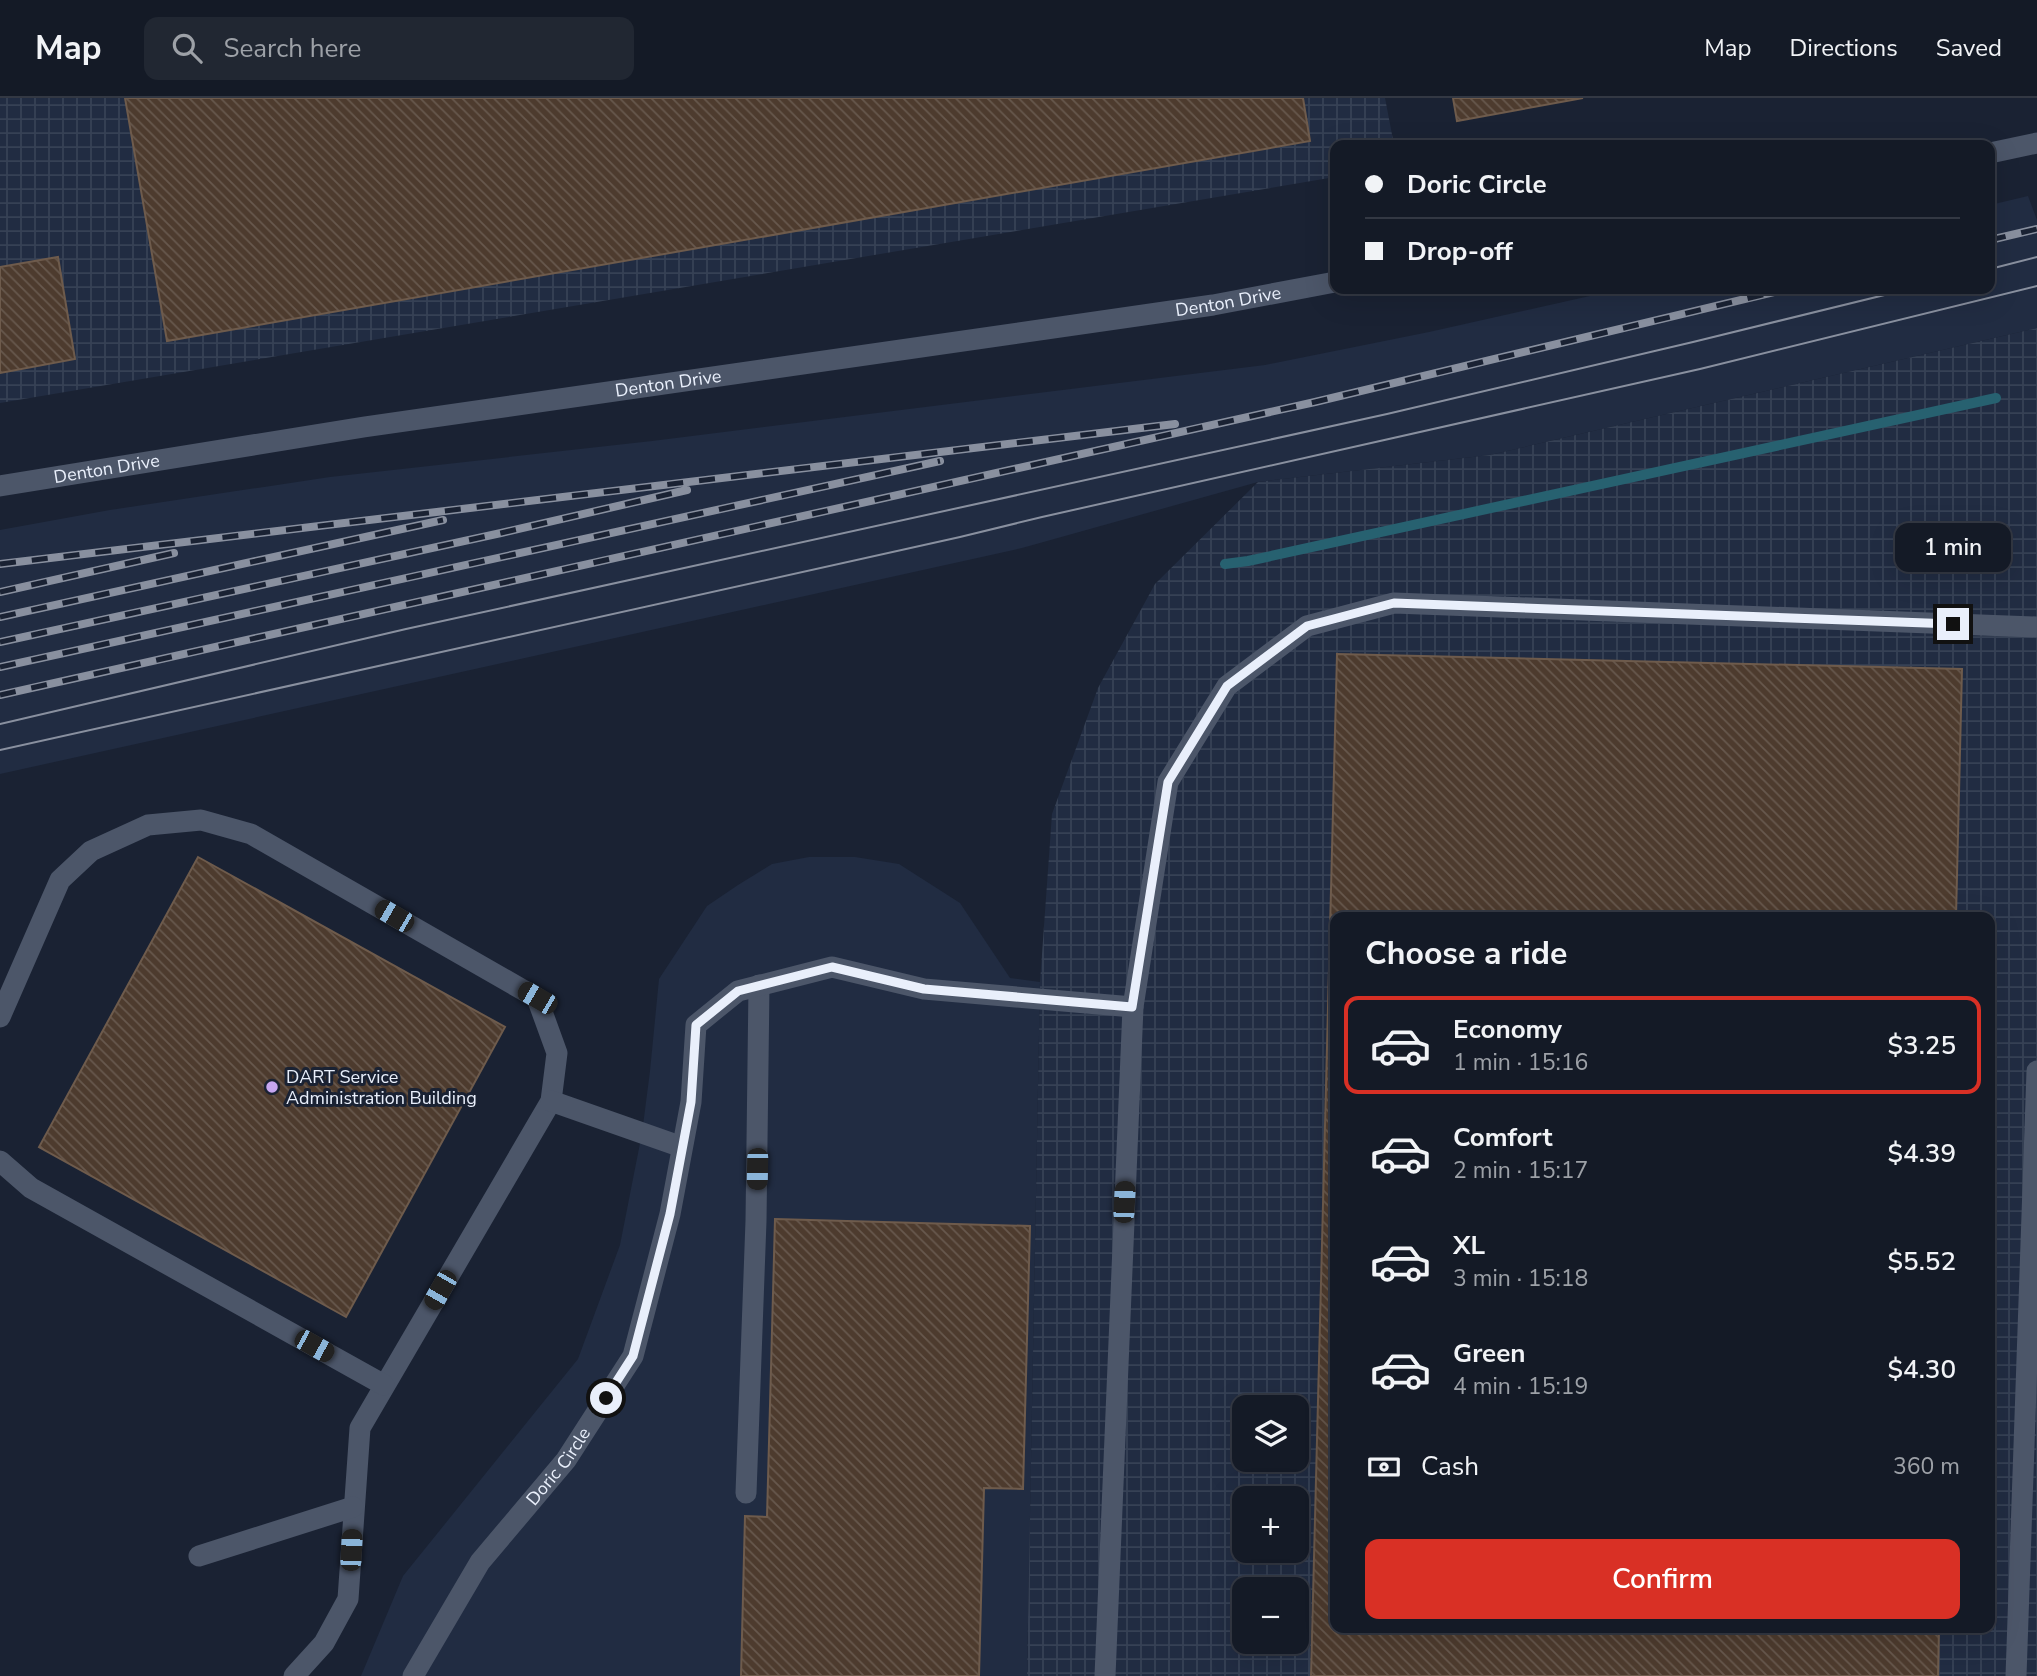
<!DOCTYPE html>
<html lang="en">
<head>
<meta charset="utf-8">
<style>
  body { margin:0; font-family:"Nunito Sans",sans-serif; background:#212732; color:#f1f3f6; height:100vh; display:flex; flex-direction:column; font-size:26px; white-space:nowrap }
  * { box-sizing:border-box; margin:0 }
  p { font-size:23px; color:#9da1a7 }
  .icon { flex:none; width:38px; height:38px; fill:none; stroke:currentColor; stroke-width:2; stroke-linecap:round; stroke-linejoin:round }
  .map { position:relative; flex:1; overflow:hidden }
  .panel { position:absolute; left:1330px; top:814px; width:665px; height:721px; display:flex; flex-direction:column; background:#141a26; border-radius:14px; box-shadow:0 7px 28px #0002,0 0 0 2px #333843 }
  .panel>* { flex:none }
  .top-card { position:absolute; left:1330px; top:42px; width:665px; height:154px; border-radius:14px; box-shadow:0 7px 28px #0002,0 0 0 2px #333843; display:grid; align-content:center; height:154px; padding:0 35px; background:#141a26 }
  .buttons { position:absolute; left:1232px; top:1297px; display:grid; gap:14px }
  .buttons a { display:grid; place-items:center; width:77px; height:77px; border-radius:14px; background:#141a26; box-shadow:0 7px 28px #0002,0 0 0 2px #333843; font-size:35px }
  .end { position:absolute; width:32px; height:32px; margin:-16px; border:9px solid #e9effb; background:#111; box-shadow:0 0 0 4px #111 }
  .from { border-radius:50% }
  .bubble { position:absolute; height:49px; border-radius:14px; background:#141a26; box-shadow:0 7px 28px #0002,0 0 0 2px #333843; font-size:23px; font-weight:600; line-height:49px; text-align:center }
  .car { position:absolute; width:21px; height:42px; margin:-21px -10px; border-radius:9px; box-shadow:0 0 5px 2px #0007; background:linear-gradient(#222 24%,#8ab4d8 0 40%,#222 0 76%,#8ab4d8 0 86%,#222 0) }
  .top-card b { display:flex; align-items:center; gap:24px; height:66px; font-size:26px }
  .top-card b+b { border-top:2px solid #333843 }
  .top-card i { width:18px; height:18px; background:#f1f3f6 }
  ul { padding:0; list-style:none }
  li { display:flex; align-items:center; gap:21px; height:98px; margin:0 14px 10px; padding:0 21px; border:4px solid transparent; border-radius:14px }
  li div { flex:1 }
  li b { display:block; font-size:26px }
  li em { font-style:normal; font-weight:600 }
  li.current { border-color:#d93025 }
  li>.icon { width:63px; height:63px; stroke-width:1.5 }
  h2 { padding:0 35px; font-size:32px; line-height:84px }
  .pay { display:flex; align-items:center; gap:18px; height:77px; padding:0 35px; font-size:26px }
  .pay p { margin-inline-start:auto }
  .primary-button { display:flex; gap:14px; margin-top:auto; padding:14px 35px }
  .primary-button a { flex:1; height:80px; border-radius:14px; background:#d93025; color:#fff; font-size:28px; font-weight:600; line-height:80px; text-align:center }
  header { display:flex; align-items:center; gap:42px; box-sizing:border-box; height:98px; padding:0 35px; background:#141a26; border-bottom:2px solid #333843 }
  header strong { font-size:33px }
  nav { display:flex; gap:38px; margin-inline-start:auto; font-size:24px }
  .search { width:490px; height:63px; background:#212732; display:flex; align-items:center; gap:18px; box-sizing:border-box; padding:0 24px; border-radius:14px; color:#9da1a7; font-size:26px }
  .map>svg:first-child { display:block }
  .built { fill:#212c42 }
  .industrial { fill:url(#industrial-grid); fill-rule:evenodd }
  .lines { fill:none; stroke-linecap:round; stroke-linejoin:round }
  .stream { stroke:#276170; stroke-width:10 }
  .building { fill:url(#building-back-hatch); stroke:#6e5b4c; stroke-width:2 }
  .minor { stroke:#4c5669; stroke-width:21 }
  .tram { stroke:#89909f; stroke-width:2 }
  .rail-casing { stroke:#89909f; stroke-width:8 }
  .rail { stroke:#1a2233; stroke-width:5; stroke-dasharray:16; stroke-linecap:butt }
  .route { stroke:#e9effb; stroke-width:9 }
  .poi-dot { fill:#c6a6f0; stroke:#1a2233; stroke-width:2.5 }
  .labels { text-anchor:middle; stroke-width:6; stroke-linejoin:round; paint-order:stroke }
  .street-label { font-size:18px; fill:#e9effb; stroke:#1a2233 }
  .poi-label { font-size:18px; fill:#e9effb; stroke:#1a2233; text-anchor:start }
</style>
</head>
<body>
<header>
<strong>Map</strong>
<div class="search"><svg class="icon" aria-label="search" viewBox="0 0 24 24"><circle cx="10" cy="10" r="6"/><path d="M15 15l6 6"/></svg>Search here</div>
<nav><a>Map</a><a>Directions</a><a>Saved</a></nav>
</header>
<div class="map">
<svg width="2037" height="1578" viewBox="0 0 2037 1578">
  <defs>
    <pattern id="industrial-grid" width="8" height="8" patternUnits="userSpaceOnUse" patternTransform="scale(1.75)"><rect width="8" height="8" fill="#212c42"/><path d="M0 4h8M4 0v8" fill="none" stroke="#364155"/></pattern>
    <pattern id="building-back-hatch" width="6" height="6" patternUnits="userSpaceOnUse" patternTransform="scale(1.75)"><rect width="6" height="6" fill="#4d3b2e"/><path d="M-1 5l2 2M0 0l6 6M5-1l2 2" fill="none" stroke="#67584d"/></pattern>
  </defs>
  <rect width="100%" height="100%" fill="#1a2233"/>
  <!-- built -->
  <path class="built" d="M 2028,98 L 2037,122 L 2037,230 L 1490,357 L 1258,384 L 1022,450 L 0,676 L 0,432 L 110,412 L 330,379 L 652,343 L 1265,267 L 1429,234 L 1621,191 L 1990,191 L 1990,107 Z
    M 809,759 L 855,759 L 899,766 L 960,805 L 1010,880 L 1040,884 L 1027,1578 L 361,1578 L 403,1478 L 578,1261 L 620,1147 L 642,1035 L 650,973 L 659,881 L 707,808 L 738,787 L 772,766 Z"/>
  <!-- industrial -->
  <path class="industrial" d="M 0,0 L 1385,0 L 1394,47 L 1335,47 L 1335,79 L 0,305 Z
    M 2037,230 L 2037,1578 L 1027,1578 L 1040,884 L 1052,716 L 1098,590 L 1155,486 L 1258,384 L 1490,357 ZM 1335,819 L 1990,819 L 1990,1530 L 1335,1530 ZM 1244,1309 L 1297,1309 L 1297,1362 L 1244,1362 ZM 1244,1400 L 1297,1400 L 1297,1452 L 1244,1452 ZM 1244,1491 L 1297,1491 L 1297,1544 L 1244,1544 Z"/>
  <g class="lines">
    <!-- stream -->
    <path class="stream" d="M 1225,466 L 1248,463 L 1996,300"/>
  </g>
  <!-- building -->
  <path class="building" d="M 125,0 L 1303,0 L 1310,43 L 167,243 Z
    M 1453,0 L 1583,0 L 1457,23 Z
    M 58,159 L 75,261 L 0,275 L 0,169 Z
    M 1337,556 L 1962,571 L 1956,819 L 1335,819 L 1335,1530 L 1939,1530 L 1938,1578 L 1311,1578 Z
    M 198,759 L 505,929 L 346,1219 L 39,1049 Z
    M 775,1121 L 1030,1128 L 1023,1391 L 984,1390 L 979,1578 L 741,1578 L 745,1418 L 767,1419 Z"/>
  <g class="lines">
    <!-- minor -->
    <g class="minor">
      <path d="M 1990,55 L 2037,45"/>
      <path id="s1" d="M 0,388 L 364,329 L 1213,207 L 1335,184"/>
      <path d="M 0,919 L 60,782 L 91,753 L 148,727 L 201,722 L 251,736 L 537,900 L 557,955 L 551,1003 L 360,1330 L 348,1501 L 324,1545 L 294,1578"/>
      <path d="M 551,1003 L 682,1049"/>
      <path d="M 0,1063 L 31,1090 L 384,1287"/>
      <path d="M 746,1395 L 756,1123 L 759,887"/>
      <path d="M 199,1458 L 353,1409"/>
      <path id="s2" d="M 413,1578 L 480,1464 L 566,1362 L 633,1258 L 670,1116 L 691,1004 L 696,927 L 738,893 L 832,869 L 924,891 L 1133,909"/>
      <path d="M 1105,1578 L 1133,909 L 1168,684 L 1227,588 L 1307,528 L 1394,505 L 2037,529"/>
      <path d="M 2016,1578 L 2037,973"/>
    </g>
    <!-- tram -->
    <path class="tram" d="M 1990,171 L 2037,159
      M 0,626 L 406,531 L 1387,316 L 1693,244 L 1909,191
      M 0,652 L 960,439 L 1042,419 L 1700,271 L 2037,188"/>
    <defs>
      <path id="rail" d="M 1990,142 L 2037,131
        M 0,466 L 1175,326
        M 0,494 L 174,455
        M 0,519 L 443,422
        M 0,544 L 501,435 L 687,392
        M 0,569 L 940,363
        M 0,597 L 1315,304 L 1787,191"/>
    </defs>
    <!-- rail casing -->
    <use href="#rail" class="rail-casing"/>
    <!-- rail -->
    <use href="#rail" class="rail"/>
  </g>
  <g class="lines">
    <!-- route -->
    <path class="route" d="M 606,1300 L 633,1258 L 670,1116 L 691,1004 L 696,927 L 738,893 L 832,869 L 924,891 L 1132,909 L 1168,684 L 1227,588 L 1307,528 L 1394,505 L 1953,526"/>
  </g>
  <!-- markers -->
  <circle class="poi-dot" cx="272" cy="989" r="7"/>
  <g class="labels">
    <!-- street labels -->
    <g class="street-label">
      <text dy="6" stroke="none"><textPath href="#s1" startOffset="1242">Denton Drive</textPath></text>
      <text dy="6" stroke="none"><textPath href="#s1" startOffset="676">Denton Drive</textPath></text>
      <text dy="6" stroke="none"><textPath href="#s1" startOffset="108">Denton Drive</textPath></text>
      <text dy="6" stroke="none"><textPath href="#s2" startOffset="256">Doric Circle</textPath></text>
    </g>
    <!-- poi labels -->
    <g class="poi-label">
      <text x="286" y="985">DART Service<tspan x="286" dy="21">Administration Building</tspan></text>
    </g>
  </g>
</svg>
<div class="buttons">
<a><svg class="icon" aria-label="layers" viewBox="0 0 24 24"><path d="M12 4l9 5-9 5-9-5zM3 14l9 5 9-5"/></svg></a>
<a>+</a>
<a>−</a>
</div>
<i class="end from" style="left:606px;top:1300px"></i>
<i class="end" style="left:1953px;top:526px"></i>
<div class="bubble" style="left:1895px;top:425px;width:116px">1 min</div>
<i class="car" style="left:394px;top:818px;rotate:300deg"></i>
<i class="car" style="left:537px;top:900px;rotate:300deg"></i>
<i class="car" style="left:757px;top:1071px;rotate:181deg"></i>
<i class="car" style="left:1124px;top:1104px;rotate:3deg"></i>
<i class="car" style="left:440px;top:1192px;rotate:210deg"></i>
<i class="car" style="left:314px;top:1248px;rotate:119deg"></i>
<i class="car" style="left:351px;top:1452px;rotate:3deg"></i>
<div class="top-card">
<b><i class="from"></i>Doric Circle</b>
<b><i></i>Drop-off</b>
</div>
<section class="panel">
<h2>Choose a ride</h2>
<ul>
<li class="current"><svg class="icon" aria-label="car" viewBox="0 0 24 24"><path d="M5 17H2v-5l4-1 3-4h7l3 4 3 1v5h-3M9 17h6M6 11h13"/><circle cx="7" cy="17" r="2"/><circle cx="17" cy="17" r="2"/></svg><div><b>Economy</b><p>1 min · 15:16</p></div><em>$3.25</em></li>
<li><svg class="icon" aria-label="car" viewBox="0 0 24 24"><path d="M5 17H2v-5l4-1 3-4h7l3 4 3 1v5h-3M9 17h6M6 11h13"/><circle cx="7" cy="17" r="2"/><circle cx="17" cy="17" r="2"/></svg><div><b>Comfort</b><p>2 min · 15:17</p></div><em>$4.39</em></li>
<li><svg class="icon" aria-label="car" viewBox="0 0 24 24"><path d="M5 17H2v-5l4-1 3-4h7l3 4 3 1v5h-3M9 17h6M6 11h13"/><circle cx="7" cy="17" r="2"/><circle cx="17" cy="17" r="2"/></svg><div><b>XL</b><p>3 min · 15:18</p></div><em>$5.52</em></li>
<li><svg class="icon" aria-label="car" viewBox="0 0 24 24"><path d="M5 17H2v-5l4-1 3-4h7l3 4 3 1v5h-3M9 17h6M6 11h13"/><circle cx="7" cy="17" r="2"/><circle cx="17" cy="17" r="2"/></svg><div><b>Green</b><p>4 min · 15:19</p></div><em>$4.30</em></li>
</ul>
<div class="pay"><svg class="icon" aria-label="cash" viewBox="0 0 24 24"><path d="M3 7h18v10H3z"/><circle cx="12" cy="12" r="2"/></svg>Cash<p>360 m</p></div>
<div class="primary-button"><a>Confirm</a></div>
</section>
</div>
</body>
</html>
